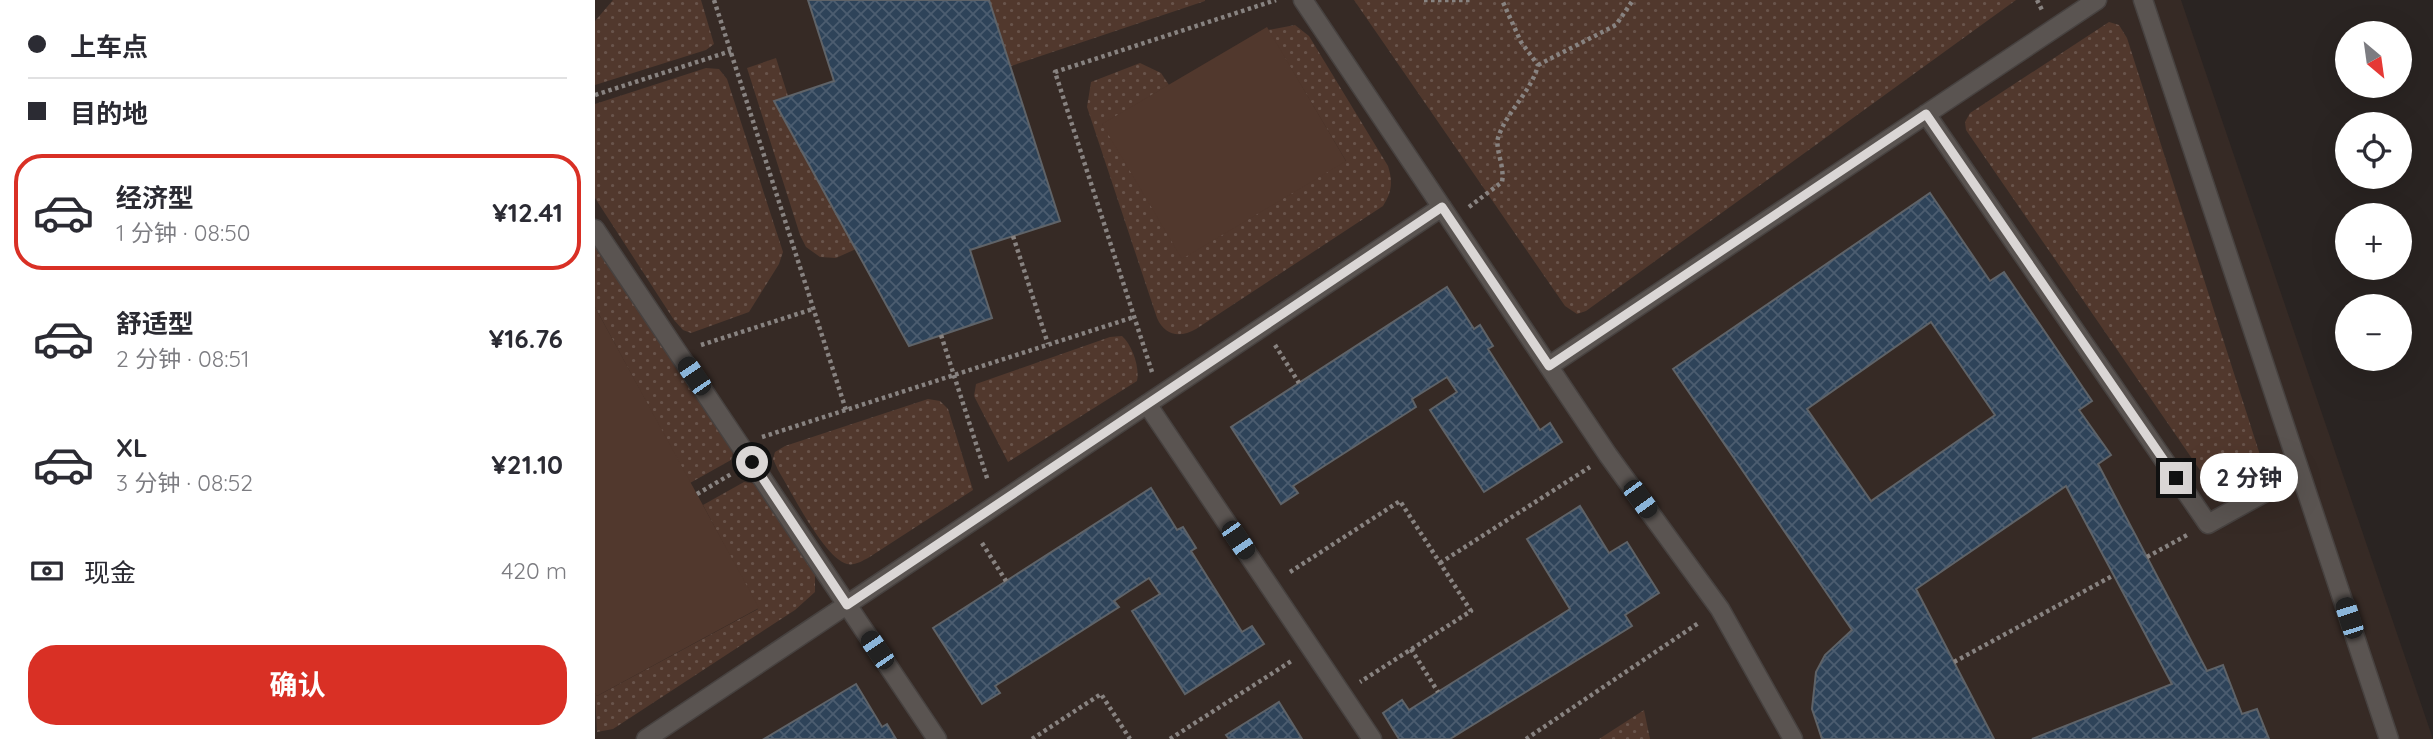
<!DOCTYPE html>
<html lang="zh">
<head>
<meta charset="utf-8">
<style>
  body { margin:0; font-family:Quicksand,"Noto Sans SC",sans-serif; background:#f7f7f7; color:#2b2b33; height:100vh; display:flex; flex-direction:column; font-size:26px; white-space:nowrap }
  * { box-sizing:border-box; margin:0 }
  p { font-size:23px; color:#7c7c81 }
  .icon { flex:none; width:38px; height:38px; fill:none; stroke:currentColor; stroke-width:2; stroke-linecap:round; stroke-linejoin:round }
  .map { position:relative; flex:1; overflow:hidden }
  .details { display:flex; flex-direction:column; background:#fff; width:595px }
  .details>* { flex:none }
  .top-card { display:grid; align-content:center; height:154px; padding:0 28px; background:#fff }
  .needle { width:46px; rotate:151deg }
  .tools { position:absolute; left:1740px; top:21px; display:grid; gap:14px }
  .tools a { display:grid; place-items:center; width:77px; height:77px; border-radius:50%; background:#fff; box-shadow:0 7px 28px #0002; font-size:35px }
  .end { position:absolute; width:32px; height:32px; margin:-16px; border:9px solid #dad6d5; background:#111; box-shadow:0 0 0 4px #111 }
  .from { border-radius:50% }
  .bubble { position:absolute; height:49px; border-radius:24px; background:#fff; box-shadow:0 7px 28px #0002; font-size:23px; font-weight:700; line-height:49px; text-align:center }
  .car { position:absolute; width:21px; height:42px; margin:-21px -10px; border-radius:9px; box-shadow:0 0 5px 2px #0007; background:linear-gradient(#222 24%,#8ab4d8 0 40%,#222 0 76%,#8ab4d8 0 86%,#222 0) }
  .top-card b { display:flex; align-items:center; gap:24px; height:66px; font-size:26px }
  .top-card b+b { border-top:2px solid #e1e1e2 }
  .top-card i { width:18px; height:18px; background:#2b2b33 }
  ul { padding:0; list-style:none }
  li { display:flex; align-items:center; gap:21px; height:116px; margin:0 14px 10px; padding:0 14px; border:4px solid transparent; border-radius:28px }
  li div { flex:1 }
  li b { display:block; font-size:26px }
  li em { font-style:normal; font-weight:700 }
  li.selected { border-color:#d93025 }
  li>.icon { width:63px; height:63px; stroke-width:1.5 }
  .pay { display:flex; align-items:center; gap:18px; height:77px; padding:0 28px; font-size:26px }
  .pay p { margin-inline-start:auto }
  .cta { display:flex; gap:14px; margin-top:auto; padding:14px 28px }
  .cta a { flex:1; height:80px; border-radius:28px; background:#d93025; color:#fff; font-size:28px; font-weight:700; line-height:80px; text-align:center }
  main { display:flex; flex:1; min-height:0 }
  .map>svg:first-child { display:block }
  .built { fill:#362a25 }
  .grass { fill:url(#grass-dots) }
  .pitch { fill:#51382d }
  .building { fill:url(#building-cross-hatch); stroke:#5f6368; stroke-width:2; fill-rule:evenodd }
  .lines { fill:none; stroke-linecap:round; stroke-linejoin:round }
  .service-casing { stroke:#474240; stroke-width:21 }
  .path { stroke:#888381; stroke-width:4.5; stroke-dasharray:3.5 3.5; stroke-linecap:butt }
  .service { stroke:#5a5451; stroke-width:18 }
  .route { stroke:#dad6d5; stroke-width:9 }
</style>
</head>
<body>
<main>
<section class="details">
<div class="top-card">
<b><i class="from"></i>上车点</b>
<b><i></i>目的地</b>
</div>
<ul>
<li class="selected"><svg class="icon" aria-label="car" viewBox="0 0 24 24"><path d="M5 17H2v-5l4-1 3-4h7l3 4 3 1v5h-3M9 17h6M6 11h13"/><circle cx="7" cy="17" r="2"/><circle cx="17" cy="17" r="2"/></svg><div><b>经济型</b><p>1 分钟 · 08:50</p></div><em>¥12.41</em></li>
<li><svg class="icon" aria-label="car" viewBox="0 0 24 24"><path d="M5 17H2v-5l4-1 3-4h7l3 4 3 1v5h-3M9 17h6M6 11h13"/><circle cx="7" cy="17" r="2"/><circle cx="17" cy="17" r="2"/></svg><div><b>舒适型</b><p>2 分钟 · 08:51</p></div><em>¥16.76</em></li>
<li><svg class="icon" aria-label="car" viewBox="0 0 24 24"><path d="M5 17H2v-5l4-1 3-4h7l3 4 3 1v5h-3M9 17h6M6 11h13"/><circle cx="7" cy="17" r="2"/><circle cx="17" cy="17" r="2"/></svg><div><b>XL</b><p>3 分钟 · 08:52</p></div><em>¥21.10</em></li>
</ul>
<div class="pay"><svg class="icon" aria-label="cash" viewBox="0 0 24 24"><path d="M3 7h18v10H3z"/><circle cx="12" cy="12" r="2"/></svg>现金<p>420 m</p></div>
<div class="cta"><a>确认</a></div>
</section>
<div class="map">
<svg width="1838" height="739" viewBox="0 0 1838 739">
  <defs>
    <pattern id="grass-dots" width="8" height="8" patternUnits="userSpaceOnUse" patternTransform="scale(1.75)"><rect width="8" height="8" fill="#51382d"/><path d="M2 2h.1M6 6h.1" fill="none" stroke="#69544b" stroke-width="1.8" stroke-linecap="round"/></pattern>
    <pattern id="building-cross-hatch" width="8" height="8" patternUnits="userSpaceOnUse" patternTransform="scale(1.75)"><rect width="8" height="8" fill="#2e4359"/><path d="M0 0l8 8M0 8l8-8" fill="none" stroke="#4c5d70"/></pattern>
  </defs>
  <rect width="100%" height="100%" fill="#2a2422"/>
  <!-- built -->
  <path class="built" d="M 0,0 L 1586,0 L 1838,739 L 0,739 Z"/>
  <!-- grass -->
  <path class="grass" d="M 18,0 L 106,0 L 119,44 L 111,50 L 0,85 L 0,21 Z
    M 394,0 L 610,0 L 610,1 L 416,66 Z
    M 759,0 L 1421,0 L 991,311 L 982,314 L 970,306 Z
    M 1514,22 L 1524,25 L 1532,38 L 1665,455 L 1662,467 C 1652,476 1621,484 1609,476 L 1371,130 L 1370,122 L 1375,113 Z
    M 700,25 L 714,36 L 793,166 C 798,182 797,192 788,206 L 601,329 C 585,338 570,336 562,318 L 492,107 L 496,82 L 545,63 L 566,73 L 574,85 L 507,125 L 751,161 L 673,30 Z
    M 181,58 L 193,96 L 180,101 L 261,249 L 241,258 L 225,257 L 211,247 L 205,235 L 152,68 Z
    M 111,68 L 124,69 L 132,79 L 188,252 L 184,264 L 154,312 L 96,333 L 88,330 L 79,320 L 0,198 L 0,104 Z
    M 0,246 L 138,452 L 136,460 L 95,483 L 0,307 Z
    M 527,336 C 537,345 545,367 542,381 L 413,462 L 379,396 L 381,384 L 515,337 Z
    M 333,399 L 345,401 L 353,409 L 378,490 L 273,558 C 267,561 259,566 252,564 C 229,558 196,491 183,470 L 178,459 L 180,452 L 190,446 Z
    M 149,482 L 162,484 L 220,574 L 220,592 L 200,610 L 18,729 L 2,732 L 0,693 L 2,696 L 163,609 L 108,505 Z
    M 1049,710 L 1055,739 L 1004,739 Z"/>
  <!-- pitch -->
  <path class="pitch" d="M 672,27 L 751,161 L 587,259 L 507,124 Z
    M 0,307 L 164,608 L 2,696 L 0,693 Z"/>
  <!-- building -->
  <path class="building" d="M 213,0 L 394,0 L 465,221 L 375,250 L 397,318 L 314,346 L 179,101 L 239,81 Z
    M 1335,193 L 1395,281 L 1409,272 L 1497,401 L 1484,410 L 1516,455 L 1503,464 L 1612,671 L 1628,665 L 1647,714 L 1662,709 L 1674,739 L 1437,739 L 1577,684 L 1471,486 L 1321,589 L 1399,739 L 1227,739 L 1217,709 L 1221,672 L 1230,655 L 1257,630 L 1078,369 ZM 1336,322 L 1400,415 L 1276,501 L 1212,409 Z
    M 852,287 L 879,329 L 885,325 L 898,346 L 893,349 L 945,430 L 955,423 L 967,442 L 889,492 L 835,410 L 862,392 L 852,377 L 817,399 L 821,407 L 698,486 L 703,493 L 686,504 L 636,427 Z
    M 556,488 L 582,530 L 588,527 L 601,548 L 596,551 L 647,632 L 657,626 L 669,644 L 590,694 L 537,611 L 565,594 L 554,578 L 519,601 L 524,607 L 400,686 L 405,693 L 387,704 L 338,628 Z
    M 985,506 L 1014,553 L 1032,542 L 1064,593 L 1030,615 L 1037,626 L 855,739 L 804,739 L 788,713 L 807,700 L 814,710 L 975,609 L 932,539 Z
    M 261,684 L 287,727 L 292,724 L 301,739 L 169,739 Z
    M 684,702 L 707,739 L 634,739 L 631,735 Z"/>
  <g class="lines">
    <defs>
      <path id="service" d="M 708,0 L 1013,455 L 1125,609 L 1198,739
        M 1548,0 L 1794,739
        M 1331,114 L 1613,524 L 1705,473
        M 0,229 L 342,739
        M 954,366 L 1502,0
        M 552,404 L 777,739
        M 51,739 L 847,207"/>
    </defs>
    <!-- service casing -->
    <use href="#service" class="service-casing"/>
    <!-- path -->
    <path class="path" d="M 119,0 L 251,410
      M 829,0 L 877,0
      M 1442,0 L 1447,10
      M 943,65 L 1021,25 L 1038,0
      M 0,95 L 136,51
      M 874,207 L 907,182 C 910,167 900,149 903,138 C 911,112 937,91 943,65 L 926,42 L 907,0
      M 418,236 L 453,344
      M 346,335 L 393,481
      M 106,345 L 218,309
      M 680,345 L 704,383
      M 557,372 L 460,72 L 681,0
      M 167,437 L 539,317
      M 102,494 L 138,473
      M 387,543 L 411,581
      M 1552,557 L 1594,534
      M 845,563 L 995,467
      M 695,572 L 805,501 L 876,611 L 765,682
      M 816,649 L 843,692
      M 1359,662 L 1519,575
      M 437,739 L 506,694 L 535,739
      M 575,739 L 698,660
      M 931,739 L 1105,622"/>
    <!-- service -->
    <use href="#service" class="service"/>
  </g>
  <g class="lines">
    <!-- route -->
    <path class="route" d="M 157,462 L 252,605 L 847,207 L 954,366 L 1331,114 L 1581,478"/>
  </g>
</svg>
<div class="tools">
<a><svg class="needle" viewBox="-14 -14 28 28"><path d="M0-13l5 13h-10z" fill="#e53935"/><path d="M0 13l5-13h-10z" fill="#7c7c81"/></svg></a>
<a><svg class="icon" aria-label="locate" viewBox="0 0 24 24"><circle cx="12" cy="12" r="6"/><path d="M12 2v4M12 18v4M2 12h4M18 12h4"/></svg></a>
<a>+</a>
<a>−</a>
</div>
<i class="end from" style="left:157px;top:462px"></i>
<i class="end" style="left:1581px;top:478px"></i>
<div class="bubble" style="left:1605px;top:453px;width:98px">2 分钟</div>
<i class="car" style="left:99px;top:376px;rotate:326deg"></i>
<i class="car" style="left:1045px;top:499px;rotate:144deg"></i>
<i class="car" style="left:643px;top:540px;rotate:146deg"></i>
<i class="car" style="left:1754px;top:618px;rotate:342deg"></i>
<i class="car" style="left:282px;top:650px;rotate:326deg"></i>
</div>
</main>
</body>
</html>
